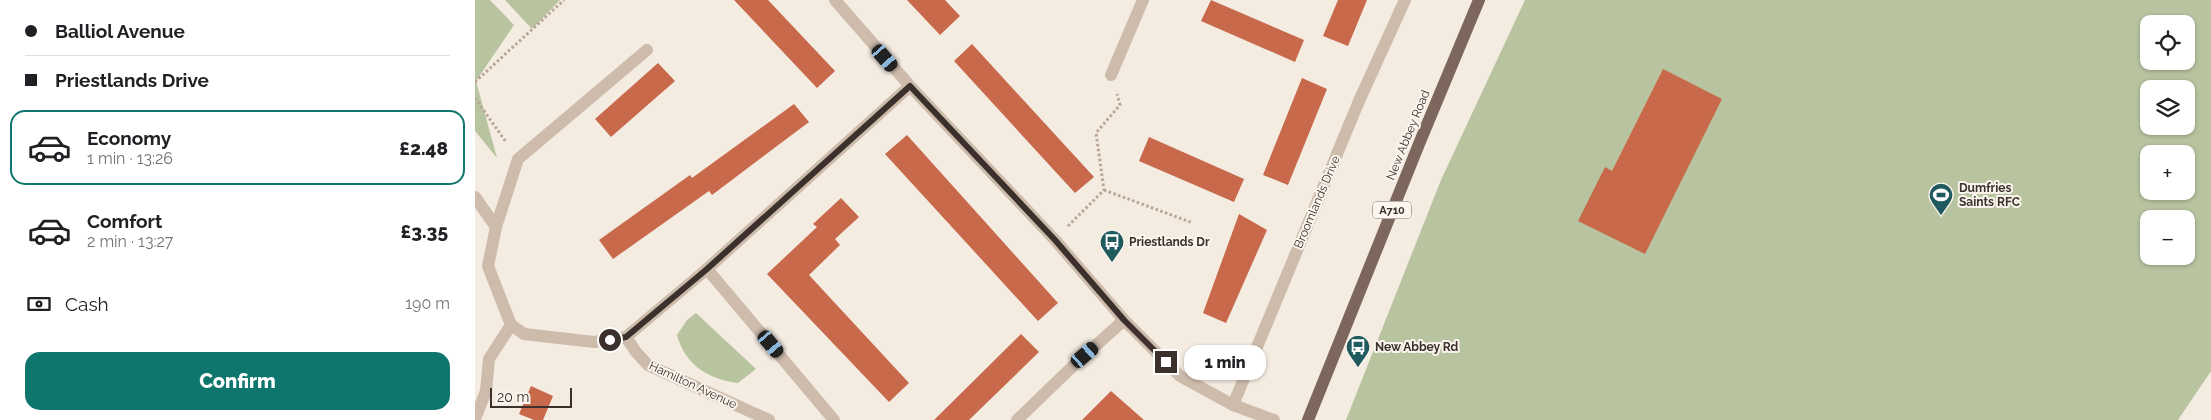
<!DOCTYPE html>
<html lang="en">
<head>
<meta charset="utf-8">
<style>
  body { margin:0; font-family:Raleway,sans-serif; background:#f6f6f6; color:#202124; height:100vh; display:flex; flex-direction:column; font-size:19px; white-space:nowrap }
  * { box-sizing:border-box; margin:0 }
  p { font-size:16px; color:#757577 }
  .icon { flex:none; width:28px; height:28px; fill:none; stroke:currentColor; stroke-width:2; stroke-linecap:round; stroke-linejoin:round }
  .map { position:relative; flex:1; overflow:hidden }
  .details { display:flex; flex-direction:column; background:#fff; width:475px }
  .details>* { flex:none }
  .top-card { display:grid; align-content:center; height:110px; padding:0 25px; background:#fff }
  .buttons { position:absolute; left:1665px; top:15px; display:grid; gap:10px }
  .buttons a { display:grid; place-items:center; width:55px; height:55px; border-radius:10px; background:#fff; box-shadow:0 1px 4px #0004; font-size:25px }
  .scale { position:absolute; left:15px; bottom:12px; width:82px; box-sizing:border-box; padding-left:5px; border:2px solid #3b302b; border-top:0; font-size:14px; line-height:18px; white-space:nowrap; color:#3b302b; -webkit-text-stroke:4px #fbf5ee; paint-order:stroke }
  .end { position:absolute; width:22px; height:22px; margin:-11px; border:6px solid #3b302b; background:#fff; box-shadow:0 0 0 2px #fff }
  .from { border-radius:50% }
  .bubble { position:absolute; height:35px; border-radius:15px; background:#fff; box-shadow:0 1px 4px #0004; font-size:16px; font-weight:800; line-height:35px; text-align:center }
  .car { position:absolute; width:15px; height:30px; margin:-15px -8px; border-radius:6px; box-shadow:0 0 4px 1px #0007; background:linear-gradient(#222 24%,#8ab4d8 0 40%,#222 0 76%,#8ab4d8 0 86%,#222 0) }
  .top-card b { display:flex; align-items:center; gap:18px; height:48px; font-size:19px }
  .top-card b+b { border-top:1px solid #e0e0e0 }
  .top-card i { width:12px; height:12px; background:#202124 }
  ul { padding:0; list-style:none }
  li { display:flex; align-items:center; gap:15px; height:75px; margin:0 10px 8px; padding:0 15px; border:2px solid transparent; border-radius:15px }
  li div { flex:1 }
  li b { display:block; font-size:19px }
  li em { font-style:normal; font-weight:800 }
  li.on { border-color:#0f766e }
  li>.icon { width:45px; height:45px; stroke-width:1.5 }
  .pay { display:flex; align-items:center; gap:12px; height:55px; padding:0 25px; font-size:19px }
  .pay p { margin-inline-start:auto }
  .action { display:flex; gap:10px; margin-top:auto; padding:10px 25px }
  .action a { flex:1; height:58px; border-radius:15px; background:#0f766e; color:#fff; font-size:20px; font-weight:800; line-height:58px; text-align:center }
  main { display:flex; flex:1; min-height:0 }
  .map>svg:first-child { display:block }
  .green { fill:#b8c4a0; fill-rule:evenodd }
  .building { fill:#c8694b }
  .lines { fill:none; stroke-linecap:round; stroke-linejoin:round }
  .path { stroke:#b9a596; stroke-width:3; stroke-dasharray:2.5 2.5; stroke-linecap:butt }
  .lane { stroke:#cdbbac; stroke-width:12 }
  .street { stroke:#cdbbac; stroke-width:12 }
  .primary { stroke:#7d675c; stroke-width:12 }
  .route { stroke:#3b302b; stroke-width:6 }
  .labels { text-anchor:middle; stroke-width:4; stroke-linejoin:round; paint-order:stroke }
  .shield { fill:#fbf5ee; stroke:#756b66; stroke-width:1 }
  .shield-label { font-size:11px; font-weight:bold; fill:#3b302b }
  .street-label { font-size:12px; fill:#3b302b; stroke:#fbf5ee }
  .poi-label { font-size:12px; font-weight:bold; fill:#3b302b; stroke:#fbf5ee; text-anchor:start }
</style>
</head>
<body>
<main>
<section class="details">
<div class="top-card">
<b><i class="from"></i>Balliol Avenue</b>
<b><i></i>Priestlands Drive</b>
</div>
<ul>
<li class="on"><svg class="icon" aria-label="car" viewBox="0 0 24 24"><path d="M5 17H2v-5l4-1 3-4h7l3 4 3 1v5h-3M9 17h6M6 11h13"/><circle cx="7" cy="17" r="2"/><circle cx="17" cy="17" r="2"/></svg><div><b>Economy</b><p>1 min · 13:26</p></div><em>£2.48</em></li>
<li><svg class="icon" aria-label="car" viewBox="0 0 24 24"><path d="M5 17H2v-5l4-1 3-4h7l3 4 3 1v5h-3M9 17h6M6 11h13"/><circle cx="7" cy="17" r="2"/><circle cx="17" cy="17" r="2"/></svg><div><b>Comfort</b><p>2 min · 13:27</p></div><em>£3.35</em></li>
</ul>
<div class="pay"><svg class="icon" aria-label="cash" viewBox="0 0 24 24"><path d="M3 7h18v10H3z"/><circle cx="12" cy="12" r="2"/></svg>Cash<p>190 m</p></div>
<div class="action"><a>Confirm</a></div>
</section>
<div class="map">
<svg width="1736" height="420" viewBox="0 0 1736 420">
  <rect width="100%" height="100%" fill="#f4ebe1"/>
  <!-- green -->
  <path class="green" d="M 0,0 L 15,0 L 39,25 L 1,81 L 22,158 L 0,131 Z
    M 30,0 L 85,0 L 57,29 Z
    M 1050,0 L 1736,0 L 1736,371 L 1703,420 L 871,420 L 966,180 ZM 1674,24 L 1711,24 L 1711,61 L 1674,61 ZM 1674,89 L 1711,89 L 1711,126 L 1674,126 ZM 1674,154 L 1711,154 L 1711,191 L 1674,191 ZM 1674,219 L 1711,219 L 1711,256 L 1674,256 Z
    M 221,313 L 281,369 L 263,383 C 233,379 210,365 202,335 L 212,320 Z"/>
  <!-- building -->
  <path class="building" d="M 259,0 L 293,0 L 360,71 L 342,88 Z
    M 432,0 L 470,0 L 485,16 L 465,35 Z
    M 736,0 L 829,40 L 820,62 L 726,21 Z
    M 863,0 L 892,0 L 873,46 L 848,36 Z
    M 497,44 L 619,177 L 600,193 L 479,61 Z
    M 183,63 L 200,81 L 136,137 L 120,119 Z
    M 1188,69 L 1247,99 L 1170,254 L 1103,221 L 1130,167 L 1137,171 Z
    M 827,78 L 852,89 L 813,185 L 788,175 Z
    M 319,104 L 334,122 L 237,195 L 234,191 L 138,259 L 124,240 L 215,175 L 217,178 Z
    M 432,135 L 583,303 L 563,321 L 410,154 Z
    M 674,137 L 769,179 L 759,202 L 664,161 Z
    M 366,198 L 384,217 L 360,239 L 365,245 L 334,275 L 434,383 L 414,402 L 292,274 L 342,227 L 338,224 Z
    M 764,214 L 792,230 L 751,323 L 728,313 Z
    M 546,334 L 564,352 L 494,420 L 459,420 Z
    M 56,386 L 78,396 L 68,420 L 59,420 L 44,414 Z
    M 636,391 L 669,420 L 607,420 Z"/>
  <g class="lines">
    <!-- path -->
    <path class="path" d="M 0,82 L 89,0
      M 0,98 L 31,142
      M 629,190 L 718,223
      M 593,226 L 629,190 L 621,133 L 645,105 L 642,94"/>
    <!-- lane -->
    <path class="lane" d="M 0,197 L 21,227 L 13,266 L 36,325
      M 21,227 L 43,159 L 172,50"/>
    <!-- street -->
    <path class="street" d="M 360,0 L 435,86 L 580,240 L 649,320 L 705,376 L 758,405 L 799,420
      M 636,75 L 668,0
      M 232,269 L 359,420
      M 151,337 L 161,352 L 173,365 L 294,420
      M 758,405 L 884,101 L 930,0
      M 0,419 L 11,391 L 14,359 L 36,325 L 49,334 L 119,342 L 151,337 L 232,269 L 435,86
      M 542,420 L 598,366 L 649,320"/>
    <!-- primary -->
    <path class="primary" d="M 833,420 L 944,144 L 1004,0"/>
  </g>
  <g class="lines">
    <!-- route -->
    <path class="route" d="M 135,340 L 151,337 L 232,269 L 435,86 L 580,240 L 649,320 L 691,362"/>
  </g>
  <!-- icons -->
  <defs>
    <symbol id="stadium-pin" viewBox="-11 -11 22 30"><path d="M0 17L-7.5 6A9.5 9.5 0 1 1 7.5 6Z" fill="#1f5a5e" stroke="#fbf5ee"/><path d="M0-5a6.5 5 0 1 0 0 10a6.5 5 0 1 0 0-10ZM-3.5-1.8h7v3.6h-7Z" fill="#fff"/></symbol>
    <symbol id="bus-pin" viewBox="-11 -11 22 30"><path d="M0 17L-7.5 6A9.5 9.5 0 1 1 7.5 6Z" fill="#1f5a5e" stroke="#fbf5ee"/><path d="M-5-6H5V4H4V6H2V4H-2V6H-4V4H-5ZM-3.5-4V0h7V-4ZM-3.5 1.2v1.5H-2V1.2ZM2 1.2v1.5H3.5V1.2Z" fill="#fff"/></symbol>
  </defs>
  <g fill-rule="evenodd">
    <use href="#stadium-pin" x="1452" y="181" width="28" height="38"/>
    <use href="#bus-pin" x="623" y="228" width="28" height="38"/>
    <use href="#bus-pin" x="869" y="333" width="28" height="38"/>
  </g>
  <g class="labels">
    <!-- shield labels -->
    <rect class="shield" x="898" y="201.5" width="38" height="17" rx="4"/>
    <g class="shield-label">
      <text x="917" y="214">A710</text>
    </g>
    <!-- street labels -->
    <g class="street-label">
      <text transform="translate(933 135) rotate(-68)" y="4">New Abbey Road</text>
      <text transform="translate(842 202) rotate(-67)" y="4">Broomlands Drive</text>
      <text transform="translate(218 385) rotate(25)" y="4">Hamilton Avenue</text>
    </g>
    <!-- poi labels -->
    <g class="poi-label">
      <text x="1484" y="192">Dumfries<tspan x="1484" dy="14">Saints RFC</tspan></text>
      <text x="654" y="246">Priestlands Dr</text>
      <text x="900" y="351">New Abbey Rd</text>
    </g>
  </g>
</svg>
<div class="buttons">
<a><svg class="icon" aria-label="locate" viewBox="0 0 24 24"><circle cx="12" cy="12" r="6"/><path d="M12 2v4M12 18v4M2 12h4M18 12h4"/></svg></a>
<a><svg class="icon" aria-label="layers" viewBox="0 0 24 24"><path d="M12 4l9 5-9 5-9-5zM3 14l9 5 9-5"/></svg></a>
<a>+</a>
<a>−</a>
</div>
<div class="scale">20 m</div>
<i class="end from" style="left:135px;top:340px"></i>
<i class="end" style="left:691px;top:362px"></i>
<div class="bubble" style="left:709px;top:345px;width:82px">1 min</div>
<i class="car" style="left:410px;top:58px;rotate:139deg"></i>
<i class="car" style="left:296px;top:344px;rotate:140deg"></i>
<i class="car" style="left:610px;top:355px;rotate:49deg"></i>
</div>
</main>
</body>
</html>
